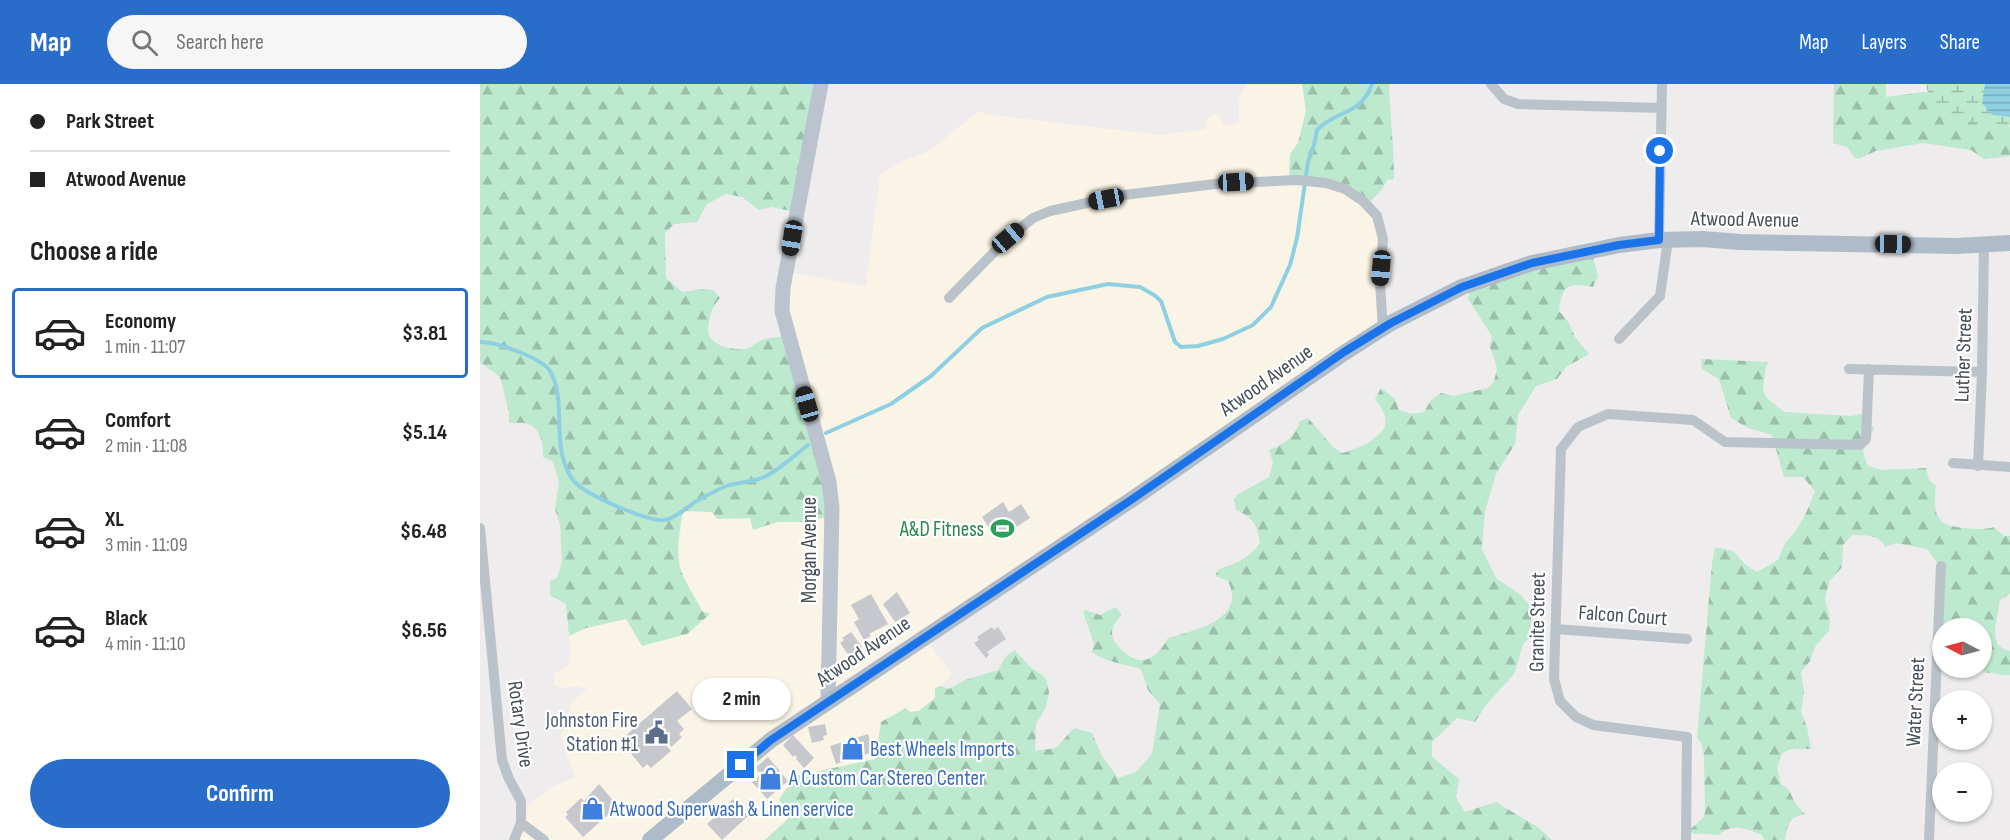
<!DOCTYPE html>
<html lang="en">
<head>
<meta charset="utf-8">
<style>
  body { margin:0; font-family:"Sofia Sans Condensed",sans-serif; background:#f6f6f6; color:#222; height:100vh; display:flex; flex-direction:column; font-size:22px; white-space:nowrap }
  * { box-sizing:border-box; margin:0 }
  p { font-size:20px; color:#767676 }
  .icon { flex:none; width:33px; height:33px; fill:none; stroke:currentColor; stroke-width:2; stroke-linecap:round; stroke-linejoin:round }
  .map { position:relative; flex:1; overflow:hidden }
  .details { display:flex; flex-direction:column; background:#fff; width:480px }
  .details>* { flex:none }
  .hud { display:grid; align-content:center; height:132px; padding:0 30px; background:#fff }
  .needle { width:39px; rotate:276deg }
  .controls { position:absolute; left:1452px; top:534px; display:grid; gap:12px }
  .controls a { display:grid; place-items:center; width:60px; height:60px; border-radius:50%; background:#fff; box-shadow:0 2px 4px #0004; font-size:30px }
  .end { position:absolute; width:27px; height:27px; margin:-14px; border:8px solid #1a73e8; background:#fff; box-shadow:0 0 0 3px #fff }
  .from { border-radius:50% }
  .bubble { position:absolute; height:42px; border-radius:21px; background:#fff; box-shadow:0 2px 4px #0004; font-size:20px; font-weight:700; line-height:42px; text-align:center }
  .car { position:absolute; width:18px; height:36px; margin:-18px -9px; border-radius:8px; box-shadow:0 0 4px 2px #0007; background:linear-gradient(#222 24%,#8ab4d8 0 40%,#222 0 76%,#8ab4d8 0 86%,#222 0) }
  .hud b { display:flex; align-items:center; gap:21px; height:57px; font-size:22px }
  .hud b+b { border-top:2px solid #e0e0e0 }
  .hud i { width:15px; height:15px; background:#222 }
  ul { padding:0; list-style:none }
  li { display:flex; align-items:center; gap:18px; height:90px; margin:0 12px 9px; padding:0 18px; border:3px solid transparent; border-radius:6px }
  li div { flex:1 }
  li b { display:block; font-size:22px }
  li em { font-style:normal; font-weight:700 }
  li.current { border-color:#296dcb }
  li>.icon { width:54px; height:54px; stroke-width:1.5 }
  h2 { padding:0 30px; font-size:27px; line-height:72px }
  .cta { display:flex; gap:12px; margin-top:auto; padding:12px 30px }
  .cta a { flex:1; height:69px; border-radius:36px; background:#296dcb; color:#fff; font-size:24px; font-weight:700; line-height:69px; text-align:center }
  header { display:flex; align-items:center; gap:36px; box-sizing:border-box; height:84px; padding:0 30px; background:#296dcb; color:#fff }
  header strong { font-size:28px }
  nav { display:flex; gap:33px; margin-inline-start:auto; font-size:21px }
  .search { width:420px; height:54px; background:#f6f6f6; display:flex; align-items:center; gap:15px; box-sizing:border-box; padding:0 21px; border-radius:33px; color:#767676; font-size:22px }
  main { display:flex; flex:1; min-height:0 }
  .map>svg:first-child { display:block }
  .commercial { fill:#f9f4e5 }
  .forest { fill:url(#forest-firs) }
  .wetland { fill:url(#wetland-marsh) }
  .water { fill:url(#water-rules) }
  .lines { fill:none; stroke-linecap:round; stroke-linejoin:round }
  .stream { stroke:#8ed0e2; stroke-width:4 }
  .building { fill:#c7c8ce }
  .street { stroke:#bbc3ca; stroke-width:10 }
  .secondary { stroke:#bbc4ce; stroke-width:15 }
  .primary { stroke:#aebbc9; stroke-width:16 }
  .route { stroke:#1a73e8; stroke-width:8 }
  .labels { text-anchor:middle; stroke-width:4.5; stroke-linejoin:round; paint-order:stroke }
  .street-label { font-size:21px; fill:#464f57; stroke:#fff }
  .leisure-label { font-size:21px; fill:#27864d; stroke:#fff; text-anchor:end }
  .service-label { font-size:21px; fill:#4e5e75; stroke:#fff; text-anchor:end }
  .shop-label { font-size:21px; fill:#366cbe; stroke:#fff; text-anchor:start }
</style>
</head>
<body>
<header>
<strong>Map</strong>
<div class="search"><svg class="icon" aria-label="search" viewBox="0 0 24 24"><circle cx="10" cy="10" r="6"/><path d="M15 15l6 6"/></svg>Search here</div>
<nav><a>Map</a><a>Layers</a><a>Share</a></nav>
</header>
<main>
<section class="details">
<div class="hud">
<b><i class="from"></i>Park Street</b>
<b><i></i>Atwood Avenue</b>
</div>
<h2>Choose a ride</h2>
<ul>
<li class="current"><svg class="icon" aria-label="car" viewBox="0 0 24 24"><path d="M5 17H2v-5l4-1 3-4h7l3 4 3 1v5h-3M9 17h6M6 11h13"/><circle cx="7" cy="17" r="2"/><circle cx="17" cy="17" r="2"/></svg><div><b>Economy</b><p>1 min · 11:07</p></div><em>$3.81</em></li>
<li><svg class="icon" aria-label="car" viewBox="0 0 24 24"><path d="M5 17H2v-5l4-1 3-4h7l3 4 3 1v5h-3M9 17h6M6 11h13"/><circle cx="7" cy="17" r="2"/><circle cx="17" cy="17" r="2"/></svg><div><b>Comfort</b><p>2 min · 11:08</p></div><em>$5.14</em></li>
<li><svg class="icon" aria-label="car" viewBox="0 0 24 24"><path d="M5 17H2v-5l4-1 3-4h7l3 4 3 1v5h-3M9 17h6M6 11h13"/><circle cx="7" cy="17" r="2"/><circle cx="17" cy="17" r="2"/></svg><div><b>XL</b><p>3 min · 11:09</p></div><em>$6.48</em></li>
<li><svg class="icon" aria-label="car" viewBox="0 0 24 24"><path d="M5 17H2v-5l4-1 3-4h7l3 4 3 1v5h-3M9 17h6M6 11h13"/><circle cx="7" cy="17" r="2"/><circle cx="17" cy="17" r="2"/></svg><div><b>Black</b><p>4 min · 11:10</p></div><em>$6.56</em></li>
</ul>
<div class="cta"><a>Confirm</a></div>
</section>
<div class="map">
<svg width="1530" height="756" viewBox="0 0 1530 756">
  <defs>
    <pattern id="forest-firs" width="22" height="20" patternUnits="userSpaceOnUse" patternTransform="scale(1.5)"><rect width="22" height="20" fill="#bde9cf"/><path d="M5 1l3.5 6h-7zM16 11l3.5 6h-7z" fill="#9bbfab"/></pattern>
    <pattern id="wetland-marsh" width="20" height="14" patternUnits="userSpaceOnUse" patternTransform="scale(1.5)"><rect width="20" height="14" fill="#bde9cf"/><path d="M1 5h8M5 5V1M11 12h8M15 12V8" fill="none" stroke="#9bbfab"/></pattern>
    <pattern id="water-rules" width="6" height="5" patternUnits="userSpaceOnUse" patternTransform="scale(1.5)"><rect width="6" height="5" fill="#8ed0e2"/><path d="M0 2.5h6" fill="none" stroke="#76abba"/></pattern>
  </defs>
  <rect width="100%" height="100%" fill="#eeecec"/>
  <!-- commercial -->
  <path class="commercial" d="M 767,0 L 822,0 L 826,27 L 818,59 L 810,70 L 867,106 L 898,136 L 901,236 L 444,554 L 471,588 L 471,592 L 460,602 L 455,604 L 455,614 L 439,627 L 430,628 L 395,675 L 316,692 L 308,701 L 309,734 L 285,756 L 32,756 L 47,730 L 47,722 L 70,704 L 95,693 L 80,651 L 86,643 L 91,619 L 107,605 L 96,602 L 81,604 L 74,600 L 75,589 L 86,584 L 91,568 L 89,552 L 106,544 L 146,535 L 207,550 L 230,530 L 222,527 L 204,494 L 200,482 L 199,460 L 203,427 L 232,428 L 237,435 L 270,434 L 274,445 L 297,438 L 323,438 L 307,254 L 307,188 L 386,202 L 400,91 L 424,76 L 446,69 L 499,27 L 505,30 L 680,51 L 725,45 L 728,33 L 735,29 L 739,32 L 744,42 L 759,39 L 759,14 Z"/>
  <!-- forest -->
  <path class="forest" d="M 0,0 L 340,0 L 315,128 L 292,123 L 279,126 L 262,113 L 246,110 L 227,120 L 217,138 L 194,140 L 185,149 L 186,194 L 202,208 L 222,205 L 234,206 L 240,214 C 232,222 229,233 228,245 C 228,262 251,266 265,265 C 271,264 273,261 278,258 C 285,254 297,253 306,252 L 349,398 L 348,433 L 323,438 L 297,438 L 273,446 L 270,434 L 237,435 L 232,428 L 203,427 C 200,445 195,466 200,484 C 205,499 215,513 222,527 L 230,530 L 207,550 L 162,562 L 146,535 L 106,544 L 89,552 L 86,520 L 70,511 L 70,497 L 77,494 L 82,478 L 80,440 L 75,425 L 79,398 L 73,378 L 63,373 C 64,362 61,344 48,340 C 43,338 35,339 29,339 L 29,328 L 20,293 L 0,278 Z
    M 822,0 L 909,0 C 910,32 914,63 914,95 L 907,96 L 903,104 L 889,119 L 867,106 L 809,95 L 810,70 L 818,59 L 826,27 Z
    M 1354,0 L 1406,0 L 1406,13 L 1443,8 L 1473,10 L 1524,33 L 1530,44 L 1530,72 L 1504,75 L 1491,66 L 1443,59 L 1396,67 L 1378,75 L 1374,73 L 1367,63 L 1353,59 Z
    M 1112,169 L 1118,192 L 1113,203 C 1088,198 1082,201 1079,227 L 1089,239 L 1095,253 L 1109,270 L 1086,283 L 1077,295 L 1056,302 L 1038,331 L 1035,360 L 1016,390 L 1005,427 L 1002,465 L 1016,494 L 1041,511 L 1052,524 L 1050,554 L 1044,558 L 1034,590 L 1006,621 L 995,638 L 977,634 L 952,658 L 952,673 L 979,695 L 976,714 L 985,728 L 1016,718 L 1059,744 L 1072,756 L 285,756 L 309,734 L 299,715 L 316,692 L 395,675 L 401,638 L 426,624 L 430,628 L 439,627 L 455,614 L 455,604 L 460,602 L 469,605 L 485,596 L 518,586 L 526,572 L 535,566 L 549,582 L 566,594 L 569,608 L 566,623 L 556,640 L 555,667 L 576,664 L 594,644 L 612,649 L 622,672 L 638,694 L 656,688 L 672,670 L 680,620 L 668,606 L 661,585 C 645,580 625,578 612,568 L 614,560 L 603,528 L 607,525 L 608,527 L 620,531 L 636,523 L 642,531 C 628,545 629,554 643,567 C 662,585 677,574 688,554 C 714,546 767,536 748,497 L 735,492 L 738,486 C 757,478 766,477 780,459 C 777,441 774,434 756,426 L 754,416 L 757,411 L 789,393 L 793,379 L 789,366 C 805,360 815,353 820,337 L 828,334 L 853,363 L 862,369 C 873,367 903,354 905,341 C 907,331 901,323 895,315 L 901,304 L 914,314 L 919,326 L 932,330 L 944,328 L 951,316 L 961,309 L 973,312 L 1008,304 L 1014,298 L 1017,284 L 1010,263 L 1012,252 L 988,215 L 992,199 Z
    M 1221,275 L 1289,278 L 1286,282 L 1283,305 L 1286,313 L 1304,328 L 1371,332 L 1391,328 L 1391,338 L 1394,346 C 1383,358 1380,367 1388,382 L 1402,386 L 1446,384 L 1449,396 L 1456,402 C 1453,430 1455,442 1485,444 C 1496,445 1504,446 1514,443 L 1524,452 L 1530,452 L 1530,510 L 1520,516 C 1518,533 1506,563 1530,567 L 1530,591 C 1521,593 1517,588 1506,589 L 1499,584 L 1502,584 L 1502,544 L 1462,544 L 1462,583 L 1457,583 L 1459,481 L 1447,465 L 1416,459 L 1405,463 C 1399,449 1385,452 1372,451 L 1363,461 L 1362,483 L 1349,498 L 1345,515 L 1350,536 L 1349,547 L 1336,561 L 1330,577 L 1321,588 L 1324,607 L 1321,628 L 1327,643 L 1331,665 L 1311,665 L 1302,669 L 1297,684 L 1301,700 L 1309,706 L 1315,719 L 1325,730 C 1308,734 1308,740 1305,756 L 1284,756 L 1282,751 C 1269,745 1250,738 1239,751 L 1206,749 L 1223,734 L 1225,729 L 1224,672 L 1221,658 L 1217,654 L 1232,479 L 1235,463 L 1253,467 L 1266,481 L 1277,488 L 1298,476 L 1305,459 L 1316,447 L 1327,427 L 1335,407 L 1323,393 L 1304,393 L 1292,351 L 1268,344 L 1251,334 L 1239,295 L 1222,285 Z"/>
  <!-- wetland -->
  <path class="wetland" d="M 1446,0 L 1530,0 L 1530,41 L 1494,39 L 1451,22 Z"/>
  <!-- water -->
  <path class="water" d="M 1505,0 L 1530,0 L 1530,33 L 1512,31 L 1502,19 Z"/>
  <g class="lines">
    <!-- stream -->
    <path class="stream" d="M 0,258 C 14,257 62,274 70,287 C 86,314 73,357 87,385 C 89,390 93,397 97,400 C 110,412 167,438 185,436 C 197,434 209,421 220,415 C 229,410 239,405 249,401 C 260,398 273,398 284,393 C 297,388 316,370 328,361
      M 346,349 L 411,320 L 451,292 L 502,244 L 567,213 L 628,200 L 660,203 L 674,211 L 681,217 L 695,258 L 701,263 L 718,262 L 743,255 L 773,241 L 791,223 L 810,181 L 817,154 L 828,78 L 834,61 L 837,46 C 856,26 882,31 892,0"/>
  </g>
  <!-- building -->
  <path class="building" d="M 523,418 L 529,428 L 541,420 L 550,434 L 517,456 L 502,433 Z
    M 417,508 L 430,529 L 415,538 L 403,520 Z
    M 391,510 L 408,540 L 389,550 L 391,552 L 384,556 L 374,538 L 379,535 L 371,521 Z
    M 512,543 L 514,546 L 518,543 L 526,555 L 507,568 L 509,571 L 506,574 L 494,559 L 499,556 L 497,553 Z
    M 371,548 L 382,563 L 381,564 L 386,571 L 374,579 L 360,559 L 364,556 L 362,554 Z
    M 197,607 L 212,625 L 197,637 L 204,645 L 199,650 L 202,653 L 191,663 L 188,659 L 186,661 L 191,667 L 171,684 L 167,680 L 163,684 L 142,659 L 147,655 L 145,652 Z
    M 345,640 L 347,651 L 343,652 L 344,656 L 332,659 L 328,643 Z
    M 388,650 L 393,668 L 356,680 L 350,662 Z
    M 313,651 L 334,674 L 324,684 L 316,675 L 317,674 L 315,671 L 313,673 L 303,661 Z
    M 288,673 L 308,697 L 287,715 L 272,698 L 281,690 L 275,684 Z
    M 119,700 L 138,722 L 103,753 L 85,733 L 88,731 L 86,728 L 101,714 L 104,717 Z
    M 253,715 L 268,732 L 242,756 L 227,740 Z"/>
  <g class="lines">
    <!-- street -->
    <path class="street" d="M 1011,0 L 1024,15 L 1038,20 L 1181,24
      M 1179,156 L 1182,0
      M 469,214 L 528,154 L 553,134 L 570,127 L 644,111 L 735,100 L 817,96 L 846,99 L 865,105 L 883,117 L 897,132 L 903,155 L 900,199 L 903,245
      M 1139,255 L 1180,212 L 1188,156
      M 1369,285 L 1502,288
      M 1473,379 L 1530,383
      M 1498,382 L 1502,288 L 1504,161
      M 0,444 L 22,676 L 29,695 L 41,717 L 41,739 L 64,756
      M 1076,545 L 1207,555
      M 34,756 L 41,739
      M 1206,756 L 1207,653 L 1113,641 L 1096,633 L 1080,617 L 1074,595 L 1081,365 L 1098,343 L 1128,330 L 1213,336 L 1245,358 L 1380,361 L 1386,355 L 1389,285
      M 1449,756 L 1461,482"/>
    <!-- secondary -->
    <path class="secondary" d="M 341,0 L 303,204 L 302,227 L 349,398 L 352,424 L 348,618"/>
    <!-- primary -->
    <path class="primary" d="M 170,756 L 291,656 L 651,416 L 864,269 L 911,239 L 982,203 L 1052,179 L 1139,161 L 1179,156 L 1222,155 L 1260,158 L 1476,162 L 1530,159"/>
  </g>
  <g class="lines">
    <!-- route -->
    <path class="route" d="M 261,681 L 291,656 L 651,416 L 864,268 L 911,239 L 982,203 L 1052,179 L 1139,161 L 1179,156 L 1180,67"/>
  </g>
  <!-- icons -->
  <defs>
    <symbol id="stadium-bare" viewBox="-9 -9 18 18"><path d="M0-5a6.5 5 0 1 0 0 10a6.5 5 0 1 0 0-10ZM-3.5-1.8h7v3.6h-7Z" fill="#2e9e5b" stroke="#fff" stroke-width="2.5" paint-order="stroke"/></symbol>
    <symbol id="civic-bare" viewBox="-9 -9 18 18"><path d="M-.6-6.5H3V-4.5H.6V-3L4-1V1h2V6H-6V1h2V-1L-.6-3ZM-1.2 2.5V6h2.4V2.5Z" fill="#5c6f8a" stroke="#fff" stroke-width="2.5" paint-order="stroke"/></symbol>
    <symbol id="shop-bare" viewBox="-9 -9 18 18"><path d="M-5-2.5h2.3a2.7 3.5 0 0 1 5.4 0H5L5.5 6h-11ZM-1.5-2.5h3a1.5 2.3 0 0 0-3 0Z" fill="#3f7fe0" stroke="#fff" stroke-width="2.5" paint-order="stroke"/></symbol>
  </defs>
  <g fill-rule="evenodd">
    <use href="#stadium-bare" x="506" y="428" width="33" height="33"/>
    <use href="#civic-bare" x="160" y="632" width="33" height="33"/>
    <use href="#shop-bare" x="356" y="648" width="33" height="33"/>
    <use href="#shop-bare" x="274" y="678" width="33" height="33"/>
    <use href="#shop-bare" x="96" y="708" width="33" height="33"/>
  </g>
  <g class="labels">
    <!-- street labels -->
    <g class="street-label">
      <text transform="translate(1265 135) rotate(1)" y="7">Atwood Avenue</text>
      <text transform="translate(1483 271) rotate(-88)" y="7">Luther Street</text>
      <text transform="translate(786 296) rotate(-35)" y="7">Atwood Avenue</text>
      <text transform="translate(329 466) rotate(-90)" y="7">Morgan Avenue</text>
      <text transform="translate(1143 531) rotate(4)" y="7">Falcon Court</text>
      <text transform="translate(1057 538) rotate(-89)" y="7">Granite Street</text>
      <text transform="translate(383 567) rotate(-34)" y="7">Atwood Avenue</text>
      <text transform="translate(1435 618) rotate(-87)" y="7">Water Street</text>
      <text transform="translate(41 640) rotate(82)" y="7">Rotary Drive</text>
    </g>
    <!-- leisure labels -->
    <g class="leisure-label">
      <text x="504" y="452">A&amp;D Fitness</text>
    </g>
    <!-- service labels -->
    <g class="service-label">
      <text x="158" y="643">Johnston Fire<tspan x="158" dy="24">Station #1</tspan></text>
    </g>
    <!-- shop labels -->
    <g class="shop-label">
      <text x="390" y="672">Best Wheels Imports</text>
      <text x="309" y="701">A Custom Car Stereo Center</text>
      <text x="130" y="732">Atwood Superwash &amp; Linen service</text>
    </g>
  </g>
</svg>
<div class="controls">
<a><svg class="needle" viewBox="-14 -14 28 28"><path d="M0-13l5 13h-10z" fill="#e53935"/><path d="M0 13l5-13h-10z" fill="#767676"/></svg></a>
<a>+</a>
<a>−</a>
</div>
<i class="end from" style="left:1180px;top:67px"></i>
<i class="end" style="left:261px;top:681px"></i>
<div class="bubble" style="left:212px;top:594px;width:99px">2 min</div>
<i class="car" style="left:756px;top:98px;rotate:87deg"></i>
<i class="car" style="left:626px;top:115px;rotate:259deg"></i>
<i class="car" style="left:312px;top:154px;rotate:189deg"></i>
<i class="car" style="left:528px;top:154px;rotate:50deg"></i>
<i class="car" style="left:1413px;top:160px;rotate:91deg"></i>
<i class="car" style="left:901px;top:184px;rotate:185deg"></i>
<i class="car" style="left:327px;top:320px;rotate:344deg"></i>
</div>
</main>
</body>
</html>
